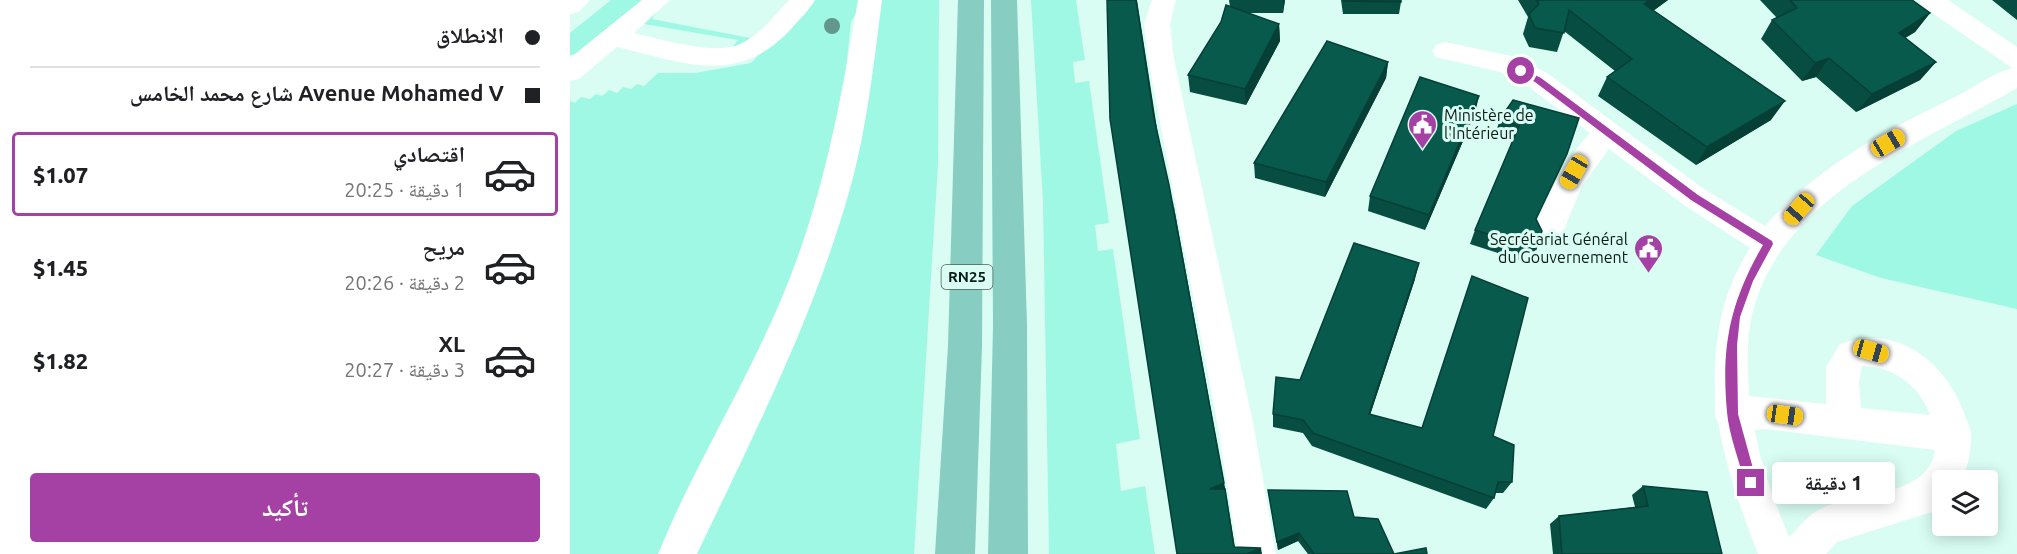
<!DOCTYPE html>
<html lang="ar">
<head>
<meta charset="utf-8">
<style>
  body { margin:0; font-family:Ubuntu,"Noto Naskh Arabic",sans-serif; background:#f6f6f6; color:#202124; direction:rtl; height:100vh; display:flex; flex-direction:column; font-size:22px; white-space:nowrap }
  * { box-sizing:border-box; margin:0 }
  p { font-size:20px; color:#757577 }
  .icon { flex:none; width:33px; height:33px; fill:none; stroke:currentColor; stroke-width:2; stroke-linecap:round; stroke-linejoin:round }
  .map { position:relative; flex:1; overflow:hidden; direction:ltr }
  .details { display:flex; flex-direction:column; background:#fff; width:570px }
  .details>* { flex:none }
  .top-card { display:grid; align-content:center; height:132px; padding:0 30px; background:#fff }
  .fabs { position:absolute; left:1362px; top:470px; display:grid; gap:12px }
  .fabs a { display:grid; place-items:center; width:66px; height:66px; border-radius:6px; background:#fff; box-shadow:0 3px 15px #0003; font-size:30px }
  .end { position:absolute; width:27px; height:27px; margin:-14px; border:8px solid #a540a5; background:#fff; box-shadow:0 0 0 3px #fff }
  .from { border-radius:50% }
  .bubble { position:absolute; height:42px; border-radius:6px; background:#fff; box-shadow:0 3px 15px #0003; font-size:20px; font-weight:800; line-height:42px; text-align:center; direction:rtl }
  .car { position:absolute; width:18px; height:36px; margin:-18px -9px; border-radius:8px; box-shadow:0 0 4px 2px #0007; background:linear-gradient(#f5c518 24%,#345 0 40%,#f5c518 0 76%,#345 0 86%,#f5c518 0) }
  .top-card b { display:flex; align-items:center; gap:21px; height:57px; font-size:22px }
  .top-card b+b { border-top:2px solid #e0e0e0 }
  .top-card i { width:15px; height:15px; background:#202124 }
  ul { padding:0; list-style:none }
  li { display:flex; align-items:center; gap:18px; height:84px; margin:0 12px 9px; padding:0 18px; border:3px solid transparent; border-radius:6px }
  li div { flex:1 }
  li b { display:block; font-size:22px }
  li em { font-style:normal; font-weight:800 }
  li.on { border-color:#a540a5 }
  li>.icon { width:54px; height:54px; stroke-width:1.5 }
  .primary-button { display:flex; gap:12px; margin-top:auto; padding:12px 30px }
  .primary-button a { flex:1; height:69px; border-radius:6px; background:#a540a5; color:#fff; font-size:24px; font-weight:800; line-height:69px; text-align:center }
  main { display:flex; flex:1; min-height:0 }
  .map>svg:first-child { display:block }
  .green { fill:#9ff8e4 }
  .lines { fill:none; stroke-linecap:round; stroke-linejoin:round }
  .minor { fill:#fff; fill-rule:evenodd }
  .major { fill:#88cdc1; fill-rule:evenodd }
  .tree { fill:#63978d }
  .wall { fill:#074d42 }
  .shaded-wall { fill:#063f36 }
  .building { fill:#085a4d; stroke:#063f36; stroke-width:1.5 }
  .route { fill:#a540a5 }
  .labels { text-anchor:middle; stroke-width:6; stroke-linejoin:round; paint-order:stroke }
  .shield { fill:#d9fdf3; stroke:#49605a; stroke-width:1.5 }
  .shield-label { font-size:15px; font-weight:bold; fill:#0b1c19 }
  .poi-label { font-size:16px; fill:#0b1c19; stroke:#d9fdf3; text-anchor:start }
</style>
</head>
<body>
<main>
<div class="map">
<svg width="1447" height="554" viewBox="0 0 1447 554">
  <rect width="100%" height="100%" fill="#d9fdf3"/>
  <!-- green -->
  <path class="green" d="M 41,0 L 77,0 L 6,54 L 0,55 L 0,33 Z
    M 243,0 L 289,0 L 288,10 L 281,22 L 273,99 L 251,194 L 210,308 L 92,554 L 0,554 L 0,101 L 5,103 L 11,97 L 20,99 L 26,94 L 32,96 L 39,90 L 47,93 L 53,87 L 61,89 L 67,84 L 74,86 L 88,73 L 125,73 L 181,63 Z
    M 309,0 L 369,0 L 368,164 L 344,554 L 123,554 L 191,408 Z
    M 461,0 L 506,0 L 515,60 L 503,62 L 505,83 L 519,81 L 539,223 L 525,225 L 528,251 L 543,249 L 570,439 L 546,444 L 551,491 L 575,486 L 585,554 L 479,554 L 473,202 Z
    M 87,11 L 82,19 L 180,38 L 169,48 L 158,52 L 168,40 L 74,24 Z
    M 1447,104 L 1447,309 L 1311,278 L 1246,255 L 1282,206 L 1386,131 Z"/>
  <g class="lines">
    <!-- minor -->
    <path class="minor" d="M 0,0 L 20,0 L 9,12 L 0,14 Z
      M 72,0 L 100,0 L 64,33 C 90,39 146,56 170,44 C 190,35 205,15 219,0 L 245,0 C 239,10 230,19 222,28 C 168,87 115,63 47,47 L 9,79 L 0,81 L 0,58 Z
      M 288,0 L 312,0 C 303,69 296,139 275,206 C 239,327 181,440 127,554 L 88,554 C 124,466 176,384 213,295 C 254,196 270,105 288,0 Z
      M 582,0 L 606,0 L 600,24 L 604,59 L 684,427 L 706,554 L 668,554 L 648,427 L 578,59 L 574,24 Z
      M 1349,0 L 1378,0 L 1447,47 L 1447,88 C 1351,144 1211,194 1182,315 C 1176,341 1178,369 1179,396 L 1256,404 L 1256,367 L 1270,344 C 1324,323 1373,359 1393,410 C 1395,417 1401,428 1401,436 C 1401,451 1398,466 1392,480 L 1372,480 L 1372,506 L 1368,510 L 1267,542 L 1256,554 L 1188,554 C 1172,513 1157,471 1149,427 C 1149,423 1145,418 1145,414 C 1144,351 1145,304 1180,248 L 1114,205 L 1039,149 L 1012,186 L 988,244 L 977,247 L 966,244 L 962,235 C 976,198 992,163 1020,133 L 959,87 L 930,72 L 866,57 L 862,51 L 866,45 L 875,42 L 946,57 L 977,73 L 1134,189 L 1195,226 C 1248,166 1318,129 1389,95 C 1406,86 1424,73 1442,68 L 1352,6 ZM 1292,366 C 1323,366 1350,386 1360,415 L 1291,408 L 1289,382 ZM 1195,429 L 1365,450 L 1365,452 C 1354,502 1277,489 1242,514 C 1234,520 1227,530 1219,537 C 1205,503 1191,467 1185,430 Z"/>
    <!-- major -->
    <path class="major" d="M 388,0 L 414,0 L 412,346 L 405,554 L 365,554 L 378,346 Z
      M 421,0 L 447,0 L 457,325 L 458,554 L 418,554 L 423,325 Z"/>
  </g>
  <!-- trees -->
  <circle class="tree" cx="262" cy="26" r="8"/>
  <!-- wall -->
  <path class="wall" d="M 659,0 L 715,0 L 713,13 L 679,13 L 709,24 L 710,41 L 676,105 L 620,92 L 618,75 L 660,7 Z
    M 771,0 L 831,0 L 831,2 L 829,14 L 773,14 Z
    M 948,0 L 1098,0 L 1083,11 L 1201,120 L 1126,165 L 1028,96 L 1037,77 L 1045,71 L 994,31 L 987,52 L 959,47 L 953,34 L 958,17 Z
    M 1190,0 L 1342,0 L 1360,13 L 1345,32 L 1335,38 L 1366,62 L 1350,80 L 1286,112 L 1246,77 L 1232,81 L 1191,39 L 1202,20 L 1207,18 Z
    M 1422,0 L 1447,0 L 1447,20 Z
    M 818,62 L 816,78 L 755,197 L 685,178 L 684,163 Z
    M 943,100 L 967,220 L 966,249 L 959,263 L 900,244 L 905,230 L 942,142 L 925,135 L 930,119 Z
    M 905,113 L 855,230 L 798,211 L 800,196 Z
    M 845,279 L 800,415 L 851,428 L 923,436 L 942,482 L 933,493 L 925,493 L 924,498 L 916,509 L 742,446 L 733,433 L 703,427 L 703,414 L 730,380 Z
    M 1073,486 L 1152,554 L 983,554 L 980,524 L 989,516 L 1065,507 L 1062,495 Z
    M 698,490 L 784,517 L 824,554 L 857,554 L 738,554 L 728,541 L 708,550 Z"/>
  <!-- shaded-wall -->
  <path class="shaded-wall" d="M 566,0 L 567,0 L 588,135 L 584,118 Z
    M 713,0 L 715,0 L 713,13 Z
    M 1080,0 L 1098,0 L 1065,24 L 1074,4 Z
    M 1360,13 L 1345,32 L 1314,51 L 1329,33 Z
    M 709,24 L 710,41 L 676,105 L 675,89 Z
    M 1259,58 L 1246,77 L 1232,81 L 1245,63 Z
    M 818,62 L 816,78 L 755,197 L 756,182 Z
    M 1366,62 L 1350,80 L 1286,112 L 1302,94 Z
    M 909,96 L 905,113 L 855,230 L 859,215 Z
    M 1215,101 L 1201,120 L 1126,165 L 1137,147 Z
    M 603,201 L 656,493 L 666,554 L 640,489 Z
    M 849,263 L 845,279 L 796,427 L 799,414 Z
    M 729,533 L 728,541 L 708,550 L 707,542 Z
    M 691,548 L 692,554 L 677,554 Z"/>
  <!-- building -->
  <path class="building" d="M 537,0 L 566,0 L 584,118 L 599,185 L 654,483 L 640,489 L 655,489 L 664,547 L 691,548 L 677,554 L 607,554 L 540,119 Z
    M 774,0 L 831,0 L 831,2 L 774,1 Z
    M 966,0 L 1080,0 L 1074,4 L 1215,101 L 1137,147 L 1037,77 L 1062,59 L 999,10 L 994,33 L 965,28 L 959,14 L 969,4 Z
    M 1220,0 L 1342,0 L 1360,13 L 1329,33 L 1366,62 L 1302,94 L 1259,58 L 1245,63 L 1202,20 L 1227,8 Z
    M 656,5 L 709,24 L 675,89 L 618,75 L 651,22 Z
    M 757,41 L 818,62 L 756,182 L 684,163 Z
    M 850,77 L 909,96 L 859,215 L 800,196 Z
    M 943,100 L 1009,118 L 997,154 L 966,219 L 972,231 L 966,249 L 905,230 L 949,126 L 930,119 Z
    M 784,243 L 849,263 L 799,414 L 852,428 L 902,276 L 958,298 L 923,436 L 944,445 L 942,482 L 928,482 L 924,498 L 743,433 L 733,420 L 703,414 L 706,377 L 730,380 Z
    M 1073,486 L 1137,492 L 1152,554 L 992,554 L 989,516 L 1078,506 Z
    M 698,490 L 777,491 L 784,517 L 808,519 L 824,554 L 856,548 L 857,554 L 744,554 L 729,533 L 707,542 Z"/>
  <!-- route -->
  <path class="route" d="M 951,68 L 971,78 L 1128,195 L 1202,241 L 1203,244 L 1183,281 L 1170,317 L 1167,345 L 1168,414 L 1187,483 L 1185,487 L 1181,489 L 1175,483 C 1169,460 1159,435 1157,412 C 1151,346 1160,302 1193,245 L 1121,200 L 965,82 L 948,73 Z"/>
  <!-- icons -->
  <defs>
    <symbol id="civic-pin" viewBox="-11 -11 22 30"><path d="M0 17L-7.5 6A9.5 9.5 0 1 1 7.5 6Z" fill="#a540a5" stroke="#d9fdf3"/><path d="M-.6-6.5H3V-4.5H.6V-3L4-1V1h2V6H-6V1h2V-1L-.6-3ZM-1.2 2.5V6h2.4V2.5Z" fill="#fff"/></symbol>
  </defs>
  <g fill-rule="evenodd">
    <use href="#civic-pin" x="836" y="108" width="33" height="45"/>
    <use href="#civic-pin" x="1062" y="232" width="33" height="45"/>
  </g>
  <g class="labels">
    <!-- shield labels -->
    <rect class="shield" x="371.5" y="265" width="51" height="24" rx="4.5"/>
    <g class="shield-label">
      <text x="397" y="282">RN25</text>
    </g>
    <!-- poi labels -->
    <g class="poi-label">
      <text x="874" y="121">Ministère de<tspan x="874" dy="18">l'Intérieur</tspan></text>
      <text x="1058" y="245" text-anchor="end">Secrétariat Général<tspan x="1058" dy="18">du Gouvernement</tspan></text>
    </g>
  </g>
</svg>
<div class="fabs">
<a><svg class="icon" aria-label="layers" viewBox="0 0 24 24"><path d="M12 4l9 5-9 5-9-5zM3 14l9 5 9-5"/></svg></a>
</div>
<i class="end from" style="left:951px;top:71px"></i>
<i class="end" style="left:1181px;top:483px"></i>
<div class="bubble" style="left:1202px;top:462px;width:123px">1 دقيقة</div>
<i class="car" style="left:1318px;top:143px;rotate:60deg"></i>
<i class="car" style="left:1004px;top:172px;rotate:210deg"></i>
<i class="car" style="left:1229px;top:209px;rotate:221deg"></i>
<i class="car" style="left:1301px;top:351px;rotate:106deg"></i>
<i class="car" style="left:1215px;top:415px;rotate:98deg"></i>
</div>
<section class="details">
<div class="top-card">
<b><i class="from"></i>الانطلاق</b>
<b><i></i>Avenue Mohamed V شارع محمد الخامس</b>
</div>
<ul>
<li class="on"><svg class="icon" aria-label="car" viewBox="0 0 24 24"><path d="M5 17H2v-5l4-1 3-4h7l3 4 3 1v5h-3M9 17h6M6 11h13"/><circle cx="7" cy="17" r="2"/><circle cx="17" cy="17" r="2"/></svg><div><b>اقتصادي</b><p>1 دقيقة · 20:25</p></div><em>$1.07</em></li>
<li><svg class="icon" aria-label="car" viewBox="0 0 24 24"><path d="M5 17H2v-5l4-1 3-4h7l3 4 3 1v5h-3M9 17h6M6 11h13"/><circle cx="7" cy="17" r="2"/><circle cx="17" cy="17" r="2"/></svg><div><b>مريح</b><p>2 دقيقة · 20:26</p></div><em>$1.45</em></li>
<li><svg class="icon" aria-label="car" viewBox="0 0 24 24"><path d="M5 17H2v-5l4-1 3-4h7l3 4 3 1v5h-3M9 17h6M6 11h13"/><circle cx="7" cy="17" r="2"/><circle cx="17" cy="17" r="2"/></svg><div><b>XL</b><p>3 دقيقة · 20:27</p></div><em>$1.82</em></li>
</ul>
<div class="primary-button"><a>تأكيد</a></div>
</section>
</main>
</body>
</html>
